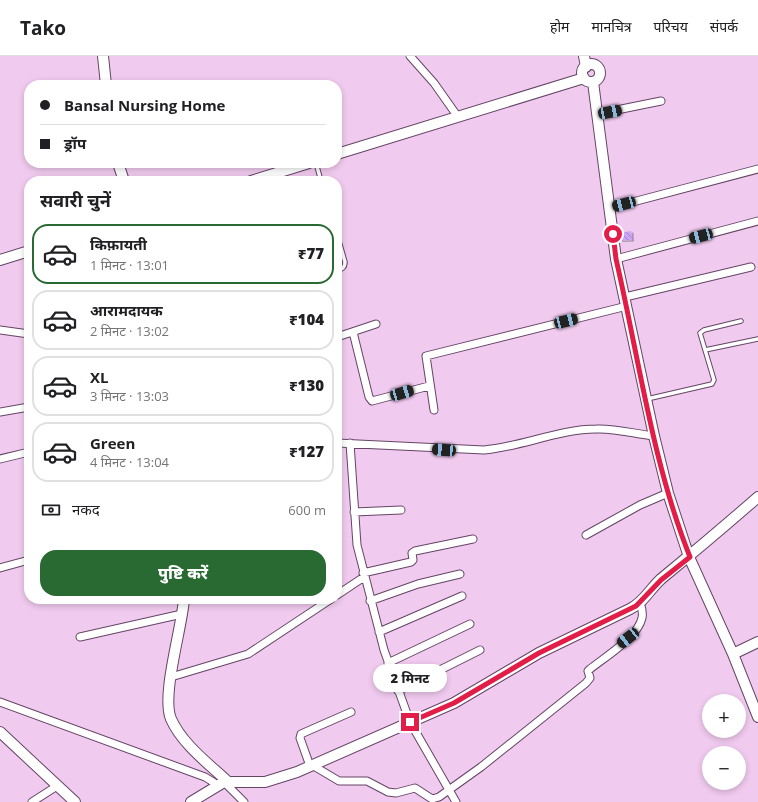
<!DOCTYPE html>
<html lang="hi">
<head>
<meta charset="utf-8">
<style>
  body { margin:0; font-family:"Open Sans","Noto Sans Devanagari",sans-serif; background:#f2f2f2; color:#202124; height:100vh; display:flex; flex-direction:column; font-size:15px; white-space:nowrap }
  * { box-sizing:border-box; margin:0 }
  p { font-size:13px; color:#757577 }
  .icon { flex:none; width:22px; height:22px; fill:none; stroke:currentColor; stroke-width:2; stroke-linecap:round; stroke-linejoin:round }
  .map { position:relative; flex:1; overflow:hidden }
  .panel { position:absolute; left:24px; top:120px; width:318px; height:428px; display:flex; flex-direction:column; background:#fff; border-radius:16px; box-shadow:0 2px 6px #0003 }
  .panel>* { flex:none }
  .hud { position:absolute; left:24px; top:24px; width:318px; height:88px; border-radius:16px; box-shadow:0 2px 6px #0003; display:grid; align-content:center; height:88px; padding:0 16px; background:#fff }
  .tools { position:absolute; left:702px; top:638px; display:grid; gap:8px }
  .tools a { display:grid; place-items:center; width:44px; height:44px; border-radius:50%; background:#fff; box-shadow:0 2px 6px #0003; font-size:20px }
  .end { position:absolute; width:18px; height:18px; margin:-9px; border:5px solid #e11d48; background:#fff; box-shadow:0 0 0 2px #fff }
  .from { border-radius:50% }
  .bubble { position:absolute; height:28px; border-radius:14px; background:#fff; box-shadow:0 2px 6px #0003; font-size:13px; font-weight:800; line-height:28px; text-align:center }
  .car { position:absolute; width:12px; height:24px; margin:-12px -6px; border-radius:5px; box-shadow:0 0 3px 1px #0007; background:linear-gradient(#222 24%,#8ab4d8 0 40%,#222 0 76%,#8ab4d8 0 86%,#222 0) }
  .hud b { display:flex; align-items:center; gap:14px; height:38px; font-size:15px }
  .hud b+b { border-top:1px solid #e0e0e0 }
  .hud i { width:10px; height:10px; background:#202124 }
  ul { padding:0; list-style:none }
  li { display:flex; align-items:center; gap:12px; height:60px; margin:0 8px 6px; padding:0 8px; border:2px solid #e0e0e0; border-radius:16px }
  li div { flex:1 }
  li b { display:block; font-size:15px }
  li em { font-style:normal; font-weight:800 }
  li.active { border-color:#296a33 }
  li>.icon { width:36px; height:36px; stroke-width:1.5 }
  h2 { padding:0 16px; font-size:18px; line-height:48px }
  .pay { display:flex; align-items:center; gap:10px; height:44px; padding:0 16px; font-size:15px }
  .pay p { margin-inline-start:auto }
  .cta { display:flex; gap:8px; margin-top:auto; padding:8px 16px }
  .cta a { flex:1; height:46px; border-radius:16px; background:#296a33; color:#fff; font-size:16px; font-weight:800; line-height:46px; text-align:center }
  header { display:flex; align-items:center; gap:24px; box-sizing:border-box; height:56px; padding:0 20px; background:#fff; border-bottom:1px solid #e0e0e0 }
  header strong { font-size:19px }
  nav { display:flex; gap:22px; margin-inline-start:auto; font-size:14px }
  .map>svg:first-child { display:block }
  .building { fill:url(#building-back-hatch); filter:url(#shadow) }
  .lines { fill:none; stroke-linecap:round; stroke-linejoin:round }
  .lane-casing { stroke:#644564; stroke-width:5.5 }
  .street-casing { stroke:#644564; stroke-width:9 }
  .secondary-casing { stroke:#644564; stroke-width:12 }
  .lane { stroke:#fff; stroke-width:3.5 }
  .street { stroke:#fff; stroke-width:7 }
  .secondary { stroke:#fff; stroke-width:10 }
  .route { stroke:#e11d48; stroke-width:5 }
</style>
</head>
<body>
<header>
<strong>Tako</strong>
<nav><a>होम</a><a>मानचित्र</a><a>परिचय</a><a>संपर्क</a></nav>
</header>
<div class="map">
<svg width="758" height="746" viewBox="0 0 758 746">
  <defs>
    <pattern id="building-back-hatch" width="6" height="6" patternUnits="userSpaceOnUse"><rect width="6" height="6" fill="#cca4f5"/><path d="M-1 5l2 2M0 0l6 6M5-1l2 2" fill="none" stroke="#a786c8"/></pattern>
    <filter id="shadow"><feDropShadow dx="2.5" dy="1.5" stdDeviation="0" flood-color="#0004"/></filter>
  </defs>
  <rect width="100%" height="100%" fill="#f0caef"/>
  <!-- building -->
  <path class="building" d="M 631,175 L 632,184 L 620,185 L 619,177 Z"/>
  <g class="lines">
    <defs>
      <path id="lane" d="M 316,107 L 321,125
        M 337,178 L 345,206 C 345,212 342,213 337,215
        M 705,294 L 758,283
        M 647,343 L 712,328 L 714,324 L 700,277 L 704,274 L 741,265"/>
      <path id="street" d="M 410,0 L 434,27 L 458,61
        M 597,58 L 661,45
        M 610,152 L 758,113
        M 616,203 L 758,165
        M 625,241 L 751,211
        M 0,274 L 29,278
        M 353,276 L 369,341 L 372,345 L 429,330
        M 337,281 L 376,268
        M 434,354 L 426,300 L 627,250
        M 0,356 L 29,351
        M 337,387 L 484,394 C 520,391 560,373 596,373 C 615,372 635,378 654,380
        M 350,387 L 357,489 L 384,594 L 410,666 L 456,746
        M 0,403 L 29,396
        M 354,456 L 401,454
        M 586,479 L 640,449 L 668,437
        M 0,512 L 29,504
        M 363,517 L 411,506 L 413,504 L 412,497 L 415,495 L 473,483
        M 337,539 L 364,521
        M 370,545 L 418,528 L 460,518
        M 379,576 L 462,540
        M 80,581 L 182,558
        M 388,607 L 470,568
        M 171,621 L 248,598 L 331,543
        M 398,635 L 480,594
        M 0,646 L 205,721 L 218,729
        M 312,709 L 339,725 L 367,725 L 388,736 L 396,737 L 415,732 L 432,743 L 439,741 L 481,711 L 586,627 L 590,622 L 588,615 L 590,613 C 605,601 638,581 642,562 C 643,557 642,552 640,547
        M 310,710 L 300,682 L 301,678 L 351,656
        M 224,726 L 244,746
        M 32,746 L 57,730"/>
      <path id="secondary" d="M 103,0 L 106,29
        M 584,0 L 586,11
        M582 17a9 9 0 1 1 18 0a9 9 0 1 1-18 0Z
        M 593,26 L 616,203 L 654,380 L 668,437 L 689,501 L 733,598 L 758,661
        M 337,98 L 584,22
        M 118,107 L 124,125
        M 251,125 L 309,107
        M 0,204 L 29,195
        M 184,543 C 182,572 161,639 171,663 C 182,688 209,708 228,726
        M 733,598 L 758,586
        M 0,676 L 75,746
        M 191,746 L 224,726 L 265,726 L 297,716 L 454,647 L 539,597 L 630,553 C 644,546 650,533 661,523 C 694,496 726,469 758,441"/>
    </defs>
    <!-- lane casing -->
    <use href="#lane" class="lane-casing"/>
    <!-- street casing -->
    <use href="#street" class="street-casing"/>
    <!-- secondary casing -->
    <use href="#secondary" class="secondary-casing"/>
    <!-- lane -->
    <use href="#lane" class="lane"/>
    <!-- street -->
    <use href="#street" class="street"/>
    <!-- secondary -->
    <use href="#secondary" class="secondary"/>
  </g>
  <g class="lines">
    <!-- route -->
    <path class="route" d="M 410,666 L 454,647 L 539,597 L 636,550 L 661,524 L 690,501 C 652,406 639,302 616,203 L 613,178"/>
  </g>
</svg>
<div class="tools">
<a>+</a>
<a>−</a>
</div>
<i class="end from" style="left:613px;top:178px"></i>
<i class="end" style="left:410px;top:666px"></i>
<div class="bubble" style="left:373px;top:608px;width:74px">2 मिनट</div>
<i class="car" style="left:610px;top:56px;rotate:79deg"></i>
<i class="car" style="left:624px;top:148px;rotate:255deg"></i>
<i class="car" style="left:701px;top:180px;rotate:255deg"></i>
<i class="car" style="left:566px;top:265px;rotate:76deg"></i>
<i class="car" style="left:402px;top:337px;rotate:74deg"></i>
<i class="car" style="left:444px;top:394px;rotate:274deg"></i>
<i class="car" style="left:628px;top:582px;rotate:232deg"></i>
<div class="hud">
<b><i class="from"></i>Bansal Nursing Home</b>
<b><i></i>ड्रॉप</b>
</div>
<section class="panel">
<h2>सवारी चुनें</h2>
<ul>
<li class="active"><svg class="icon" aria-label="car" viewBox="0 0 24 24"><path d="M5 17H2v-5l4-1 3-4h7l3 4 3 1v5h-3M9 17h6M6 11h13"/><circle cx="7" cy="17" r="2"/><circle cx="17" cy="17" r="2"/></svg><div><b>किफ़ायती</b><p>1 मिनट · 13:01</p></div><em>₹77</em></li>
<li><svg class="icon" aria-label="car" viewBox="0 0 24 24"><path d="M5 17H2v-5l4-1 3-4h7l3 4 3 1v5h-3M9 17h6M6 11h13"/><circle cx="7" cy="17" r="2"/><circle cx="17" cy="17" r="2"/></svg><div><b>आरामदायक</b><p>2 मिनट · 13:02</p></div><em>₹104</em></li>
<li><svg class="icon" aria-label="car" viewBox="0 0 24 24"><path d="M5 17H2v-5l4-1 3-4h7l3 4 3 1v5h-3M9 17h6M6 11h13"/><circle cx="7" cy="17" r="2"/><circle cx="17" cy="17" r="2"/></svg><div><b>XL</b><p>3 मिनट · 13:03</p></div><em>₹130</em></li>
<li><svg class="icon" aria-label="car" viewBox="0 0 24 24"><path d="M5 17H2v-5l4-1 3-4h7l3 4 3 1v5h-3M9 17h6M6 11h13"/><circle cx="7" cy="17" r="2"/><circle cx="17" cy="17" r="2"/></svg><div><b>Green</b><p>4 मिनट · 13:04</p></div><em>₹127</em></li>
</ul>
<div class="pay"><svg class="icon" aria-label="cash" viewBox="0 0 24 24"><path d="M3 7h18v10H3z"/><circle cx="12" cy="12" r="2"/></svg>नकद<p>600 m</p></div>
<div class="cta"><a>पुष्टि करें</a></div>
</section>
</div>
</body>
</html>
